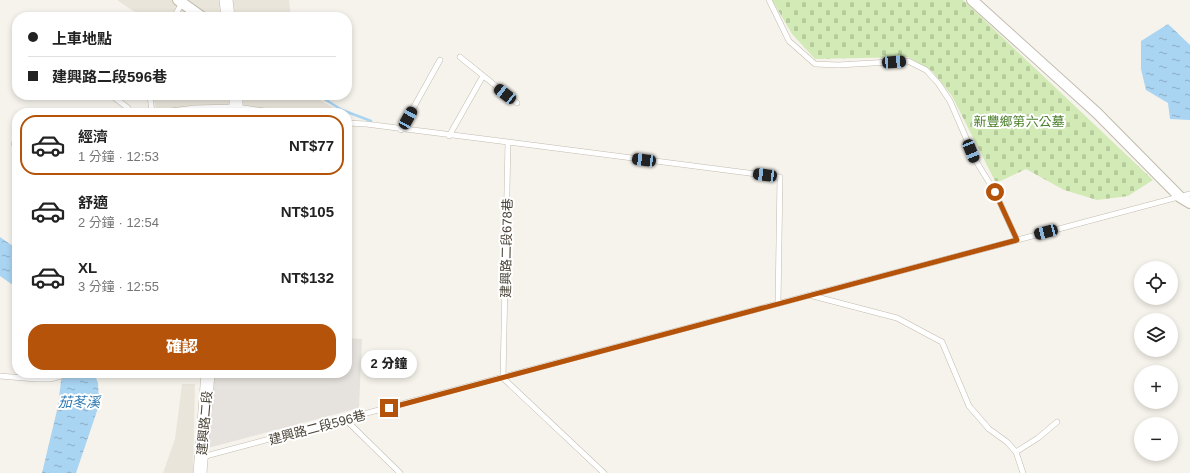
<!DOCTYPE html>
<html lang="zh-TW">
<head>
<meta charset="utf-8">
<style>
  body { margin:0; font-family:Arial,"Noto Sans TC",sans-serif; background:#f6f6f6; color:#222; height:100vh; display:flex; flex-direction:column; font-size:15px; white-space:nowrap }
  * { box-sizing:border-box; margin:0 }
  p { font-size:13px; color:#767676 }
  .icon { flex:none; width:22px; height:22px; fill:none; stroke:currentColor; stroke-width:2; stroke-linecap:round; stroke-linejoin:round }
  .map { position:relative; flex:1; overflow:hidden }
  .sheet { position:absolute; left:12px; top:108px; width:340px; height:270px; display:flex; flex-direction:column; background:#fff; border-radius:16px; box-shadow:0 2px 6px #0003 }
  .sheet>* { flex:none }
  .top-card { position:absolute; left:12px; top:12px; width:340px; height:88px; border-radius:16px; box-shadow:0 2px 6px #0003; display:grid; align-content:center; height:88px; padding:0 16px; background:#fff }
  .fabs { position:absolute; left:1134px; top:261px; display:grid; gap:8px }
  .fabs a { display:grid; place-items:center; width:44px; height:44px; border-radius:50%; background:#fff; box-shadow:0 2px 6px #0003; font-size:20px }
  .end { position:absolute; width:18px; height:18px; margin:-9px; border:5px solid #b45309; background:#fff; box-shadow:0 0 0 2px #fff }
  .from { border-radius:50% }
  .bubble { position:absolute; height:28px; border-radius:14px; background:#fff; box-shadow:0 2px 6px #0003; font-size:13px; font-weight:800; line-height:28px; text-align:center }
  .car { position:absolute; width:12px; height:24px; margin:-12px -6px; border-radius:5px; box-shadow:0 0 3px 1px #0007; background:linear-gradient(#222 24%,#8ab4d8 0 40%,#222 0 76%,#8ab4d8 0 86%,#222 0) }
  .top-card b { display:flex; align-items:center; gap:14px; height:38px; font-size:15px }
  .top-card b+b { border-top:1px solid #e0e0e0 }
  .top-card i { width:10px; height:10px; background:#222 }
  ul { padding:7px 0 0; list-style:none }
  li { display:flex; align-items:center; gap:12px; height:60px; margin:0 8px 6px; padding:0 8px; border:2px solid transparent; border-radius:16px }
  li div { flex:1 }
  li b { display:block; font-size:15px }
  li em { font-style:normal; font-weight:800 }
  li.active { border-color:#b45309 }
  li>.icon { width:36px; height:36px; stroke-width:1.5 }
  .cta { display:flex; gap:8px; margin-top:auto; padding:8px 16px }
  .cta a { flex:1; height:46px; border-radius:16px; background:#b45309; color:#fff; font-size:16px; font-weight:800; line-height:46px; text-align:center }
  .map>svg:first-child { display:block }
  .residential { fill:#eae5da }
  .industrial { fill:#e6e2dd }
  .cemetery { fill:url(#cemetery-stones) }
  .water { fill:url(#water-ripples) }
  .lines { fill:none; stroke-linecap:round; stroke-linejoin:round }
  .stream { stroke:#a9d4f2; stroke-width:2.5 }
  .service-casing { stroke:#c2bbae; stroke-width:6 }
  .minor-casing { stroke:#c2bbae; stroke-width:12 }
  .tertiary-casing { stroke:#c2bbae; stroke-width:14 }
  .service { stroke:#fff; stroke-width:5 }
  .minor { stroke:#fff; stroke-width:10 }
  .tertiary { stroke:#fff; stroke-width:13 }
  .route { stroke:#b45309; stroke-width:5 }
  .labels { text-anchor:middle; stroke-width:4; stroke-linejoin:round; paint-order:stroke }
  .park-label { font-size:13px; fill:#4a7f2a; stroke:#fff }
  .street-label { font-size:13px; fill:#4b4439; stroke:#fff }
  .water-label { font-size:14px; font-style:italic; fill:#2e7ab2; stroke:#fff }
</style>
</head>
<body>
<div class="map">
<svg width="1190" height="473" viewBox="0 0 1190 473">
  <defs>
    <pattern id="cemetery-stones" width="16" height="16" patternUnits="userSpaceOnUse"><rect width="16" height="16" fill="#d2eab5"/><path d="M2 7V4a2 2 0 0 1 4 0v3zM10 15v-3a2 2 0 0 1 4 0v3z" fill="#b6ca9c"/></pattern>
    <pattern id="water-ripples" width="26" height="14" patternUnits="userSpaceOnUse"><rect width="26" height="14" fill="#a9d4f2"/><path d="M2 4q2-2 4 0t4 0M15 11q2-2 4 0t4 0" fill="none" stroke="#8caec5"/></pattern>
  </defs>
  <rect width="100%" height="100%" fill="#f6f3ec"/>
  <!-- residential -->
  <path class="residential" d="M 117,0 L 289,0 L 291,17 L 139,17 L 139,15 Z
    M 153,95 L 311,95 L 339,111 L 339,113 L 157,113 Z
    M 182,384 L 195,384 L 193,473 L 163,473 L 175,439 Z"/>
  <!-- industrial -->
  <path class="industrial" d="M 347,338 L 362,339 L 359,408 L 208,448 L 215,373 L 244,373 L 277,378 L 278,373 L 347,373 Z"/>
  <!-- cemetery -->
  <path class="cemetery" d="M 772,0 L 963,0 L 1153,180 L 1128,196 L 1097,200 L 1064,190 L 1026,169 L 996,183 L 952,96 L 932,71 L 908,57 L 815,59 L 792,34 Z"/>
  <!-- water -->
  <path class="water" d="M 1168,24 L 1190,45 L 1190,120 L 1170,119 L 1168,103 L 1146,90 L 1141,69 L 1141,41 Z
    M 0,237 L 17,249 L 17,288 L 0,276 Z
    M 62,373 L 94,373 L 98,383 L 99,405 L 76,473 L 42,473 L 58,406 Z"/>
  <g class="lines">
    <!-- stream -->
    <path class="stream" d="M 318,95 L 342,110 L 371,121"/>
    <defs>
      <path id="service" d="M 769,0 L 789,41 L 815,64 L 838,65 L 908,61 L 926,70 L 938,83 L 950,101 L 976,161 L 995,192 L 1017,240
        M 174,17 L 182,3
        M 460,57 L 517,103
        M 111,95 L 128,108 L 130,113
        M 150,95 L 152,113
        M 155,113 L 195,108 L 236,107 L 279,113
        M 347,123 L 366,124 L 508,142 L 503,378 L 604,473
        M 401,130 L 440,60
        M 449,136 L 483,76
        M 508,142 L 780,177 L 778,304
        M 14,144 L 17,143
        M 809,295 L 897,318 L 942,342 L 969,406 L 989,429 L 1007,442 L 1016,452 L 1023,473
        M 0,376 L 36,379 L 50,379 L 72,373
        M 346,420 L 400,473
        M 1016,452 L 1038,438 L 1057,422
        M 202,457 L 1190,194"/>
      <path id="minor" d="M 178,0 L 202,17
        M 972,0 L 1097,113 L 1180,197 L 1190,203"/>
      <path id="tertiary" d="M 226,0 L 228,17
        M 236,113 L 236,95
        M 200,473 L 208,373"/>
    </defs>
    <!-- service casing -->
    <use href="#service" class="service-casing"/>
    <!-- minor casing -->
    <use href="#minor" class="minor-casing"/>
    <!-- tertiary casing -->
    <use href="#tertiary" class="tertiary-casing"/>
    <!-- service -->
    <use href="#service" class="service"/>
    <!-- minor -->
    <use href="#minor" class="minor"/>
    <!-- tertiary -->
    <use href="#tertiary" class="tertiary"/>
  </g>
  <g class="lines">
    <!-- route -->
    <path class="route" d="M 389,408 L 1017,240 L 995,192"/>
  </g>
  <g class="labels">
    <!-- park labels -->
    <g class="park-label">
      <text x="1019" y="126">新豐鄉第六公墓</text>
    </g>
    <!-- street labels -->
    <g class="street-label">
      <text transform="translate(506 248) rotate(-89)" y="5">建興路二段678巷</text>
      <text transform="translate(204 423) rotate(-85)" y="5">建興路二段</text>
      <text transform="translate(317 427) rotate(-15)" y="5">建興路二段596巷</text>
    </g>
    <!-- water labels -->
    <g class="water-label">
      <text x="79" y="407">茄苳溪</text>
    </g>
  </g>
</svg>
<div class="fabs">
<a><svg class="icon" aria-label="locate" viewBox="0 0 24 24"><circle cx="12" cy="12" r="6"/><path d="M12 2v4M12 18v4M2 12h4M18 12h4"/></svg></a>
<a><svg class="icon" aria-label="layers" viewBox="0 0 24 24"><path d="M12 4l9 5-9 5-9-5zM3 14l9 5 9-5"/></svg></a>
<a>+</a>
<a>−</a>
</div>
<i class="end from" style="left:995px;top:192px"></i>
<i class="end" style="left:389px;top:408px"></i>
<div class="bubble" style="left:361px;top:350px;width:56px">2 分鐘</div>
<i class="car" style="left:894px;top:62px;rotate:86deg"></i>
<i class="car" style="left:505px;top:94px;rotate:308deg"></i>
<i class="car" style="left:408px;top:118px;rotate:29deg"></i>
<i class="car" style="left:971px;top:151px;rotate:158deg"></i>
<i class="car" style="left:644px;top:160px;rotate:277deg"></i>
<i class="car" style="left:765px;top:175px;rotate:277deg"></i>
<i class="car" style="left:1046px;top:232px;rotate:255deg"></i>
<div class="top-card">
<b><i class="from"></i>上車地點</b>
<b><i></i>建興路二段596巷</b>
</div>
<section class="sheet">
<ul>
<li class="active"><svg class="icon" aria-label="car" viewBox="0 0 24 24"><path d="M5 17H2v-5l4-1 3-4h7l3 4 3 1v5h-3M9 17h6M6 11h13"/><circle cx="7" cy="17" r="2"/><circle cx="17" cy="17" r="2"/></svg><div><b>經濟</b><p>1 分鐘 · 12:53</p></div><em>NT$77</em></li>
<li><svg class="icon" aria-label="car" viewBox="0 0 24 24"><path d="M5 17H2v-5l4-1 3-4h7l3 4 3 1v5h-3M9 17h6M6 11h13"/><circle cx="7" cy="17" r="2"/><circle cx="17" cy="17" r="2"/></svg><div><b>舒適</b><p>2 分鐘 · 12:54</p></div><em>NT$105</em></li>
<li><svg class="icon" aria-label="car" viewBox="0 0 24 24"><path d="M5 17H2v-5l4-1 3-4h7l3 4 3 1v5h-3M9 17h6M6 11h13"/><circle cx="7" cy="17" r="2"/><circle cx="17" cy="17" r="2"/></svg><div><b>XL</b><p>3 分鐘 · 12:55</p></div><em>NT$132</em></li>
</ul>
<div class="cta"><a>確認</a></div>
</section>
</div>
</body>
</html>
